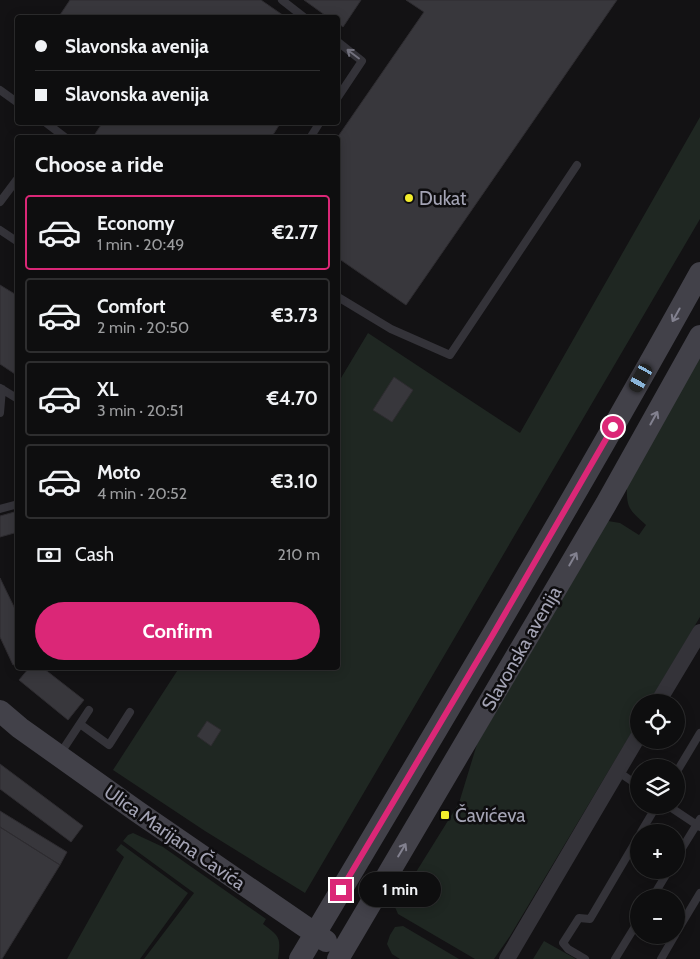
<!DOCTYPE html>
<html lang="en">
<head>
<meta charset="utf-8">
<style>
  body { margin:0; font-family:Cabin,sans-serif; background:#171718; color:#f1f3f6; height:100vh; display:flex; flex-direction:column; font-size:19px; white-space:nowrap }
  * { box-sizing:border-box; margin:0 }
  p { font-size:16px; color:#9b9c9e }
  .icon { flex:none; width:28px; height:28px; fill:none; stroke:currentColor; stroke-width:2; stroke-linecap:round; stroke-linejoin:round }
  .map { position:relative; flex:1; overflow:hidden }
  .side { position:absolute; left:15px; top:135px; width:325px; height:535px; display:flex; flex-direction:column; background:#0e0e0f; border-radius:5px; box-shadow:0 2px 12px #0003,0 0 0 1px #2e2e2f }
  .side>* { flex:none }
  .hud { position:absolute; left:15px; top:15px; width:325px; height:110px; border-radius:5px; box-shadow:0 2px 12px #0003,0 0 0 1px #2e2e2f; display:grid; align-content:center; height:110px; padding:0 20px; background:#0e0e0f }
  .buttons { position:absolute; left:630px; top:694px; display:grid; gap:10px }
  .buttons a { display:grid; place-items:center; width:55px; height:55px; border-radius:50%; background:#0e0e0f; box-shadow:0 2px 12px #0003,0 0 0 1px #2e2e2f; font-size:25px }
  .end { position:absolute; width:22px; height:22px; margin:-11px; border:6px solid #db2777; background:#fff; box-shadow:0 0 0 2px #fff }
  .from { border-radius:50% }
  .bubble { position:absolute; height:35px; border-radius:18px; background:#0e0e0f; box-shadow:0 2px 12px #0003,0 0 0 1px #2e2e2f; font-size:16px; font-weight:800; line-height:35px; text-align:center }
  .car { position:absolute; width:15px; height:30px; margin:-15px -8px; border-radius:6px; box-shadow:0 0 4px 1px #0007; background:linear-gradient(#222 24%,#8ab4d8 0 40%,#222 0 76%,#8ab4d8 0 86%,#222 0) }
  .hud b { display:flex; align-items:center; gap:18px; height:48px; font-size:19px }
  .hud b+b { border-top:1px solid #2e2e2f }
  .hud i { width:12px; height:12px; background:#f1f3f6 }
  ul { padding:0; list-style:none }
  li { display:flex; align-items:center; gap:15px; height:75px; margin:0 10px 8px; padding:0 10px; border:2px solid #2e2e2f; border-radius:5px }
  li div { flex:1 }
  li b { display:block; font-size:19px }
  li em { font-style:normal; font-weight:800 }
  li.current { border-color:#db2777 }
  li>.icon { width:45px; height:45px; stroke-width:1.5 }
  h2 { padding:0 20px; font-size:22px; line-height:60px }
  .pay { display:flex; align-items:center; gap:12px; height:55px; padding:0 20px; font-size:19px }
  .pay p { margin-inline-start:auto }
  .action { display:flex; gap:10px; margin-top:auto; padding:10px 20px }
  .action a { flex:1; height:58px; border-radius:30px; background:#db2777; color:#fff; font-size:20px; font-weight:800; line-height:58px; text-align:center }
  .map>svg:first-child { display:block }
  .green { fill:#1f2722 }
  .building { fill:#38373c; stroke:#2e2c30 }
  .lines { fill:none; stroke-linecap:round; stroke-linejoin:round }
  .lane { stroke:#343339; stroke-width:8 }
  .street { stroke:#343339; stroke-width:16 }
  .secondary { stroke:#424149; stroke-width:22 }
  .oneway { stroke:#72717d }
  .oneway2 { stroke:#82818f }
  .route { stroke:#db2777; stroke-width:6 }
  .poi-dot { fill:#f3ed2c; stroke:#0e0d0f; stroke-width:2 }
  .labels { text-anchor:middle; stroke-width:5; stroke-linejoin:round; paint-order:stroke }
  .poi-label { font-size:19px; fill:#a4a4b5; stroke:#0e0d0f; text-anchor:start }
  .street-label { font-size:19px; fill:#a4a4b5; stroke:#0e0d0f }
</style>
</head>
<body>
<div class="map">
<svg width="700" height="959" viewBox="0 0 700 959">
  <rect width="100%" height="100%" fill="#131214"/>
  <!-- green -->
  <path class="green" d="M 700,117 L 700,219 L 305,893 L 205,831 L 113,770 L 179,668 L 338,668 L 338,383 L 368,333 L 520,433 Z
    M 700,356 L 700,617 L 649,702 L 639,702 L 639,720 L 510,936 L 494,959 L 475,959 L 398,914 L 395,907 L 403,893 L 459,803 L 477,744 L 608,521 L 620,523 L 639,535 L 646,525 C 631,511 626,509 627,487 Z
    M 133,833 L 163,847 L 266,919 L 263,924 C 280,937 281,937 278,959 L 144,959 L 194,893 L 123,841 L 128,835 Z
    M 121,844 L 188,893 L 140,959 L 67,959 L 124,857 L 116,850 Z
    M 403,926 L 459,959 L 400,959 L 392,954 L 387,944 L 390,935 L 395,927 Z
    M 544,941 L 576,959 L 533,959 Z"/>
  <!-- building -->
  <path class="building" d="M 70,0 L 261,0 L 287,18 L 58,18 Z
    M 304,0 L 361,0 L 343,27 L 338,23 L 338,18 L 329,18 Z
    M 406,0 L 617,0 L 406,305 L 338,258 L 337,138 L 424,12 Z
    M 103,122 L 281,122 L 271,138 L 100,138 L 95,134 Z
    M 0,285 L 18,296 L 18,376 L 0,364 Z
    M 394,377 L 413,390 L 392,422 L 373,410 Z
    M 18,511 L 18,532 L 0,537 L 0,516 Z
    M 0,578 L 18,615 L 18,663 L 13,665 L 0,637 Z
    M 29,668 L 43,668 L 84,700 L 68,720 L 19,680 Z
    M 207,721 L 221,730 L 211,746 L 197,736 Z
    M 0,764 L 83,826 L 71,842 L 0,789 Z
    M 0,811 L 67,852 L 60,865 L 0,827 Z
    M 0,827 L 60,865 L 2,959 L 0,959 Z"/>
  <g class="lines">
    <!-- lane -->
    <path class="lane" d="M 282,0 L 305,18
      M 338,42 L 362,61 L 338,97
      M 0,90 L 18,103
      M 45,122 L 66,138
      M 310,138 L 320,122
      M 0,202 L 18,178
      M 0,230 L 18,242
      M 338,297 L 391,329 L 450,355 L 577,165
      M 0,388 L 18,399
      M 0,413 L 2,389
      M 0,509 L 18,504
      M 80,724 L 109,745 L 130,712
      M 60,754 L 89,710
      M 617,771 L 639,786
      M 676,773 L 700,733
      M 667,805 L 700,827
      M 641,832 L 657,805
      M 676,858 L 700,819
      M 652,898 L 669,870
      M 676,933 L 700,893
      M 585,959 L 568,949 L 563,943 L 579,918 L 590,919 L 639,836
      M 615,959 L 639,920
      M 661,959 L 675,935"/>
    <!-- street -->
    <path class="street" d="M 658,702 L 700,632
      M 507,959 L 639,735"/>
    <!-- secondary -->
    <path class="secondary" d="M 0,711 L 20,728 L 138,812 L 326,941
      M 300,959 C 436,731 572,504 700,273
      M 338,959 L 606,504 L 700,336"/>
  </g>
  <!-- one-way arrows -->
  <defs><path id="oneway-shaft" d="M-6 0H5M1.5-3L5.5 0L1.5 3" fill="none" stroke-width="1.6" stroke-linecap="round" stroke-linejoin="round" transform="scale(1.25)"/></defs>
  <use class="oneway" href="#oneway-shaft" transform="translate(353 54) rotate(-143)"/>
  <g class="oneway2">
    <use href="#oneway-shaft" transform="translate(676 315) rotate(119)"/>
    <use href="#oneway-shaft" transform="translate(654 418) rotate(-61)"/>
    <use href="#oneway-shaft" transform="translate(573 559) rotate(-60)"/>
    <use href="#oneway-shaft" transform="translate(402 850) rotate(-59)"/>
  </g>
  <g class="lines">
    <!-- route -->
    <path class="route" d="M 341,890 L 492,636 L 613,427"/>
  </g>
  <!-- markers -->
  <g class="poi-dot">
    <circle cx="409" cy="198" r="5"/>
    <rect x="440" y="810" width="10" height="10" rx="2.5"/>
  </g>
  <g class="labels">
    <!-- poi labels -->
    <g class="poi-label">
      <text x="419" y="205">Dukat</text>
      <text x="455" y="822">Čavićeva</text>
    </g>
    <!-- street labels -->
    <g class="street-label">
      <text transform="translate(521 648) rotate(-60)" y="7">Slavonska avenija</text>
      <text transform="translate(175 837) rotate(35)" y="7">Ulica Marijana Čavića</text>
    </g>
  </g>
</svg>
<div class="buttons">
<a><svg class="icon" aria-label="locate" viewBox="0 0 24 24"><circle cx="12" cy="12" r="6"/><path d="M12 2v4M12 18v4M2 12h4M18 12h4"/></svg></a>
<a><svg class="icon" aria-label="layers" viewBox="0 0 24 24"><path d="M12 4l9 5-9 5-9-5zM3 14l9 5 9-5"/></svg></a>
<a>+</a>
<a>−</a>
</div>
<i class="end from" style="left:613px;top:427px"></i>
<i class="end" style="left:341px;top:890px"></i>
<div class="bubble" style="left:359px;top:872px;width:82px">1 min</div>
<i class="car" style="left:641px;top:378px;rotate:209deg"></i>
<div class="hud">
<b><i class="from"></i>Slavonska avenija</b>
<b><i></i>Slavonska avenija</b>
</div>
<section class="side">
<h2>Choose a ride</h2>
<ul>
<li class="current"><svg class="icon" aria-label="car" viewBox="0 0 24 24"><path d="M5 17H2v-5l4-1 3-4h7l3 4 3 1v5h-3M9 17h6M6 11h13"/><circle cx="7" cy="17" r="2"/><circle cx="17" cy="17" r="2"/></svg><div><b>Economy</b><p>1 min · 20:49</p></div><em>€2.77</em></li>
<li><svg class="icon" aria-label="car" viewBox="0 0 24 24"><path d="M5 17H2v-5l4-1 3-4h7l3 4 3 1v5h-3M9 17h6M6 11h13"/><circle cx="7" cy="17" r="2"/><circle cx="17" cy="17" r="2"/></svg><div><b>Comfort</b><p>2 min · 20:50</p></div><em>€3.73</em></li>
<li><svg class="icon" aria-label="car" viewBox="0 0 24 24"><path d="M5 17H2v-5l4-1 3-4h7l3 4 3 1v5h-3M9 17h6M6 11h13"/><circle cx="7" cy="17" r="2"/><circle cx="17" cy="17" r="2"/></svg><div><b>XL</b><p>3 min · 20:51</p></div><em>€4.70</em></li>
<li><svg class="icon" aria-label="car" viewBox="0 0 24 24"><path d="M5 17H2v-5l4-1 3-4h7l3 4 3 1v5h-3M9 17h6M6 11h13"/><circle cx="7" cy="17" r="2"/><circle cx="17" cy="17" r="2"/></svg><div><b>Moto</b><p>4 min · 20:52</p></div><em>€3.10</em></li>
</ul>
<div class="pay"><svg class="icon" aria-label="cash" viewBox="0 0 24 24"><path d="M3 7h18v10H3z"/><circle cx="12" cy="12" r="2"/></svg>Cash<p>210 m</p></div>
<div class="action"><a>Confirm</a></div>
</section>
</div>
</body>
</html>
